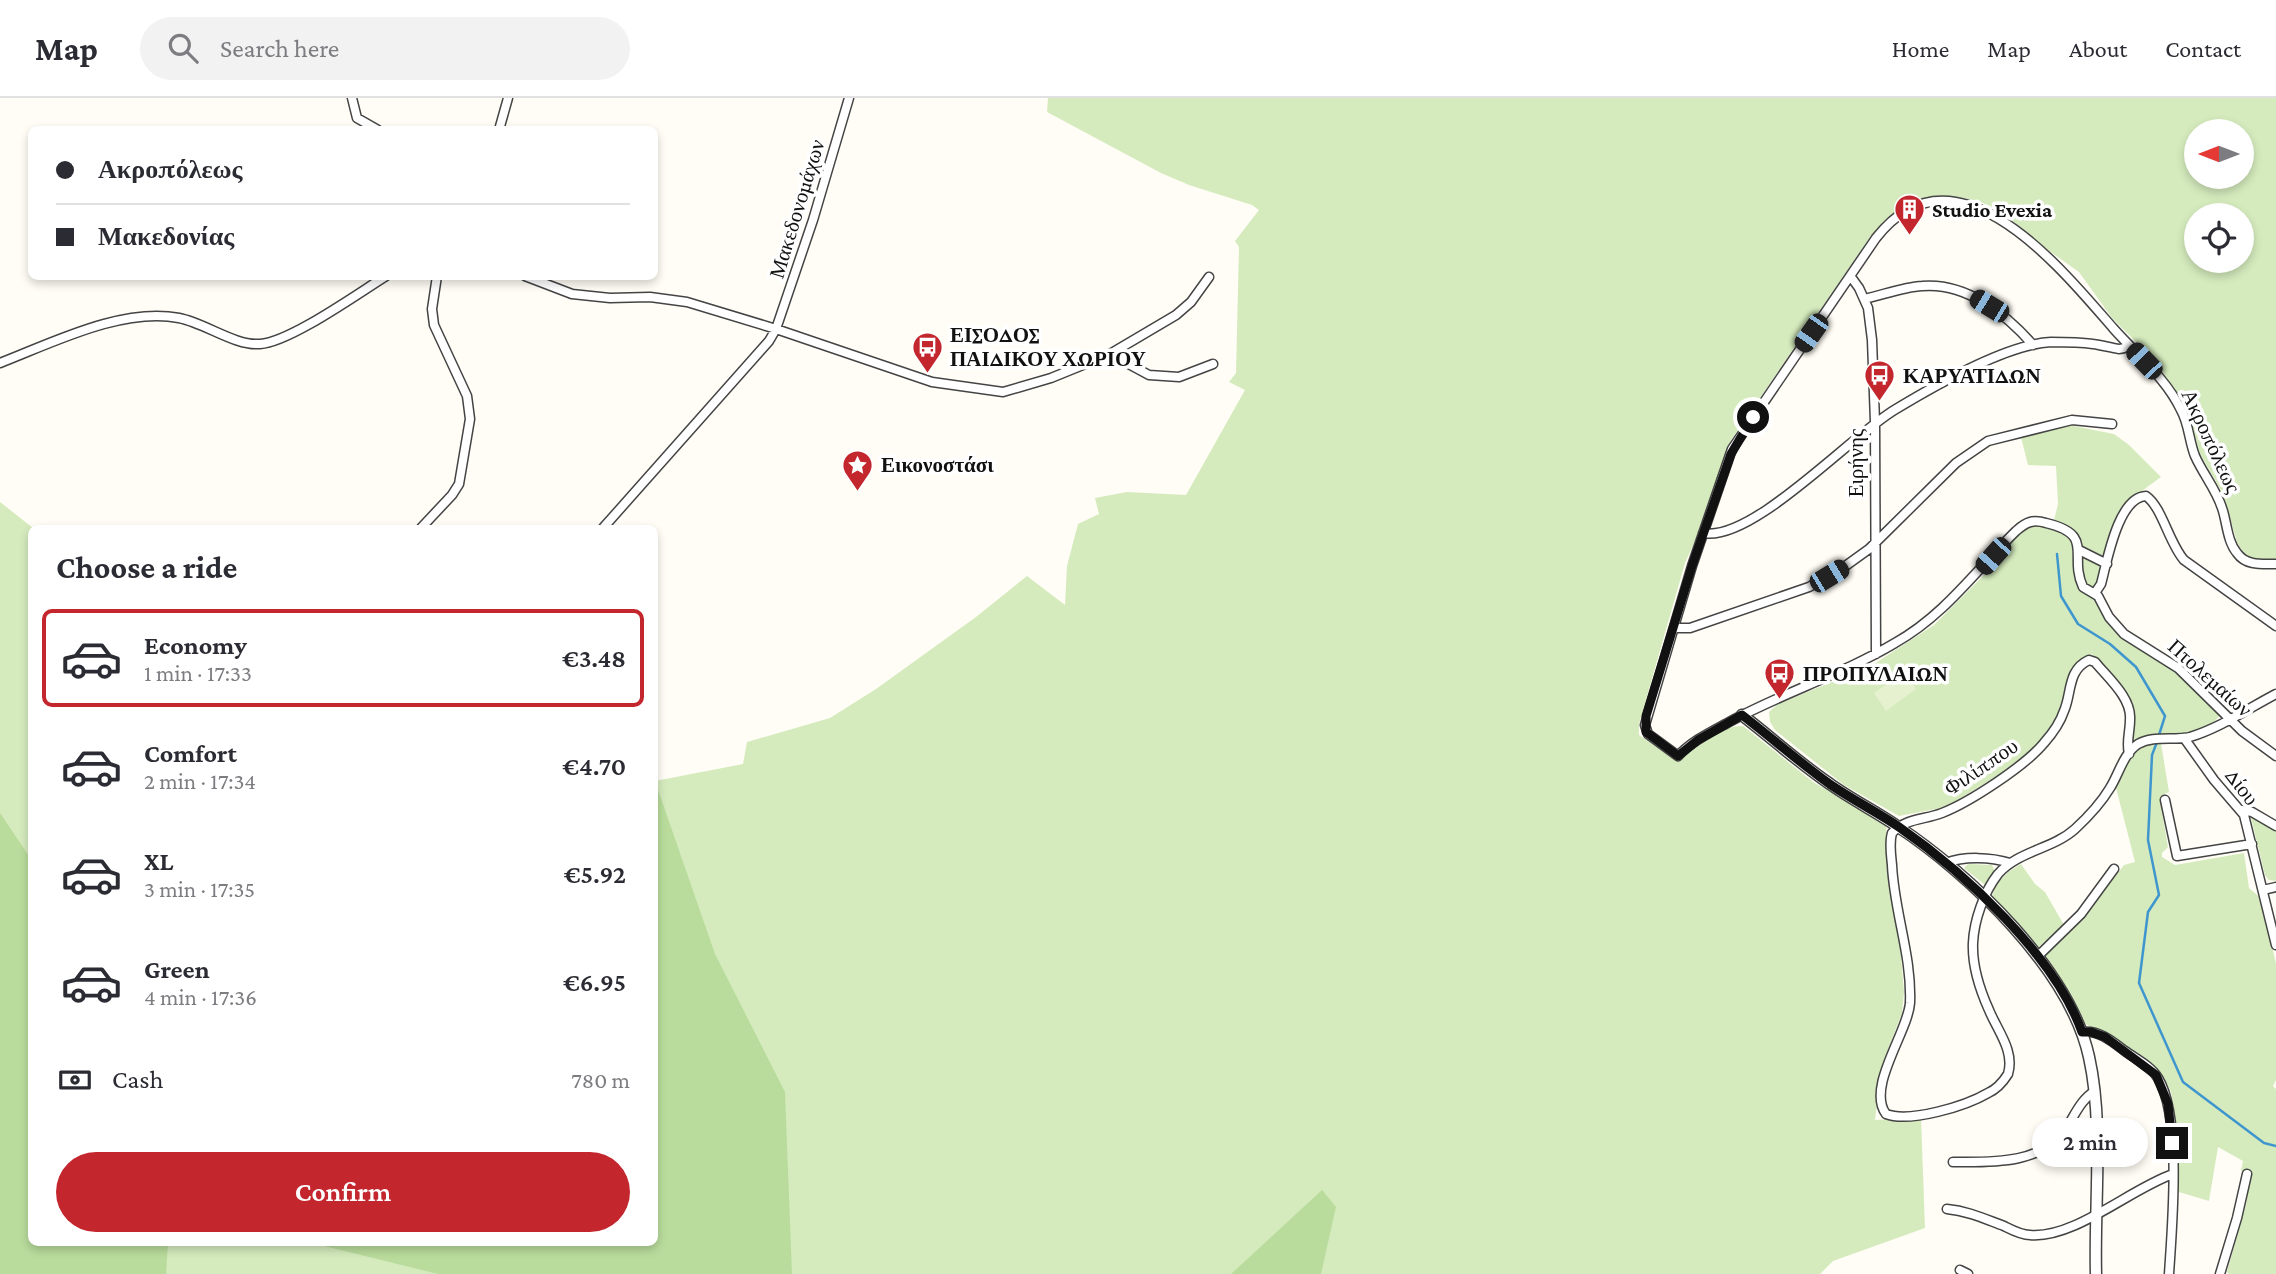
<!DOCTYPE html>
<html lang="en">
<head>
<meta charset="utf-8">
<style>
  body { margin:0; font-family:"Crimson Pro",serif; background:#f2f2f3; color:#2b2b33; height:100vh; display:flex; flex-direction:column; font-size:26px; white-space:nowrap }
  * { box-sizing:border-box; margin:0 }
  p { font-size:23px; color:#7c7c81 }
  .icon { flex:none; width:38px; height:38px; fill:none; stroke:currentColor; stroke-width:2; stroke-linecap:round; stroke-linejoin:round }
  .map { position:relative; flex:1; overflow:hidden }
  .details { position:absolute; left:28px; top:427px; width:630px; height:721px; display:flex; flex-direction:column; background:#fff; border-radius:10px; box-shadow:0 4px 10px #0003 }
  .details>* { flex:none }
  .guide { position:absolute; left:28px; top:28px; width:630px; height:154px; border-radius:10px; box-shadow:0 4px 10px #0003; display:grid; align-content:center; height:154px; padding:0 28px; background:#fff }
  .needle { width:46px; rotate:270deg }
  .buttons { position:absolute; left:2184px; top:21px; display:grid; gap:14px }
  .buttons a { display:grid; place-items:center; width:70px; height:70px; border-radius:50%; background:#fff; box-shadow:0 4px 10px #0003; font-size:35px }
  .end { position:absolute; width:32px; height:32px; margin:-16px; border:9px solid #111; background:#fff; box-shadow:0 0 0 4px #fff }
  .from { border-radius:50% }
  .bubble { position:absolute; height:49px; border-radius:24px; background:#fff; box-shadow:0 4px 10px #0003; font-size:23px; font-weight:600; line-height:49px; text-align:center }
  .car { position:absolute; width:21px; height:42px; margin:-21px -10px; border-radius:9px; box-shadow:0 0 5px 2px #0007; background:linear-gradient(#222 24%,#8ab4d8 0 40%,#222 0 76%,#8ab4d8 0 86%,#222 0) }
  .guide b { display:flex; align-items:center; gap:24px; height:66px; font-size:26px }
  .guide b+b { border-top:2px solid #e1e1e2 }
  .guide i { width:18px; height:18px; background:#2b2b33 }
  ul { padding:0; list-style:none }
  li { display:flex; align-items:center; gap:21px; height:98px; margin:0 14px 10px; padding:0 14px; border:4px solid transparent; border-radius:10px }
  li div { flex:1 }
  li b { display:block; font-size:26px }
  li em { font-style:normal; font-weight:600 }
  li.current { border-color:#c4262e }
  li>.icon { width:63px; height:63px; stroke-width:1.5 }
  h2 { padding:0 28px; font-size:32px; line-height:84px }
  .pay { display:flex; align-items:center; gap:18px; height:77px; padding:0 28px; font-size:26px }
  .pay p { margin-inline-start:auto }
  .button { display:flex; gap:14px; margin-top:auto; padding:14px 28px }
  .button a { flex:1; height:80px; border-radius:42px; background:#c4262e; color:#fff; font-size:28px; font-weight:600; line-height:80px; text-align:center }
  header { display:flex; align-items:center; gap:42px; box-sizing:border-box; height:98px; padding:0 35px; background:#fff; border-bottom:2px solid #e1e1e2 }
  header strong { font-size:33px }
  nav { display:flex; gap:38px; margin-inline-start:auto; font-size:24px }
  .search { width:490px; height:63px; background:#f2f2f3; display:flex; align-items:center; gap:18px; box-sizing:border-box; padding:0 24px; border-radius:38px; color:#7c7c81; font-size:26px }
  .map>svg:first-child { display:block }
  .green { fill:#d5ebbd; fill-rule:evenodd }
  .forest { fill:#b9dc9c }
  .pitch { fill:#e6f2cf }
  .lines { fill:none; stroke-linecap:round; stroke-linejoin:round }
  .stream { stroke:#3f96cf; stroke-width:2.5 }
  .minor-casing { stroke:#444; stroke-width:11 }
  .tertiary-casing { stroke:#444; stroke-width:13 }
  .minor { stroke:#fff; stroke-width:8 }
  .tertiary { stroke:#fff; stroke-width:10 }
  .route { stroke:#111; stroke-width:9 }
  .labels { text-anchor:middle; stroke-width:7; stroke-linejoin:round; paint-order:stroke }
  .street-label { font-size:21px; fill:#111; stroke:#fff }
  .poi-label { font-size:21px; font-weight:bold; fill:#111; stroke:#fff; text-anchor:start }
</style>
</head>
<body>
<header>
<strong>Map</strong>
<div class="search"><svg class="icon" aria-label="search" viewBox="0 0 24 24"><circle cx="10" cy="10" r="6"/><path d="M15 15l6 6"/></svg>Search here</div>
<nav><a>Home</a><a>Map</a><a>About</a><a>Contact</a></nav>
</header>
<div class="map">
<svg width="2276" height="1176" viewBox="0 0 2276 1176">
  <rect width="100%" height="100%" fill="#fffdf5"/>
  <!-- green -->
  <path class="green" d="M 1048,0 L 2276,0 L 2276,461 L 2253,461 L 2243,454 L 2237,444 L 2223,396 L 2199,354 L 2192,327 L 2183,304 L 2157,265 L 2112,220 L 2079,174 L 2038,145 L 2007,118 L 1983,105 L 1964,100 L 1933,98 L 1914,102 L 1895,114 L 1870,139 L 1731,342 L 1699,434 L 1685,465 L 1639,626 L 1639,637 L 1677,663 C 1698,651 1716,628 1743,628 L 1813,684 L 1886,726 L 1888,774 L 1900,846 L 1904,894 L 1902,915 L 1882,967 L 1875,1022 L 1921,1019 L 1925,1130 L 1833,1163 L 1820,1176 L 0,1176 L 0,404 L 33,430 L 32,1144 L 654,1144 L 655,683 L 743,666 L 747,644 L 830,620 L 876,591 L 976,519 L 1027,478 L 1065,507 L 1067,468 L 1078,426 L 1099,416 L 1095,400 L 1127,394 L 1186,397 L 1245,292 L 1229,284 L 1236,275 L 1239,149 L 1235,143 L 1259,112 L 1252,107 L 1189,87 L 1161,75 L 1047,14 ZM 2196,33 L 2242,33 L 2242,79 L 2196,79 ZM 2196,117 L 2242,117 L 2242,163 L 2196,163 Z
    M 2064,326 L 2114,336 L 2129,347 L 2161,379 L 2128,403 L 2122,411 L 2095,490 L 2099,508 L 2153,558 L 2181,578 L 2220,617 C 2203,643 2157,630 2132,646 L 2134,627 L 2133,605 L 2092,556 C 2064,570 2071,583 2062,609 C 2057,621 2049,631 2041,641 C 2019,668 1983,686 1953,705 L 1941,710 L 1899,718 L 1844,687 L 1775,632 L 1770,624 L 1769,614 L 1778,606 L 1871,568 L 1934,527 L 1984,477 L 2022,432 L 2032,427 L 2052,430 L 2058,406 L 2056,368 L 2028,367 L 2021,339 Z
    M 2151,645 L 2161,645 L 2169,694 L 2162,697 L 2160,703 L 2168,749 L 2162,755 L 2162,759 L 2175,767 L 2244,755 L 2249,790 L 2262,801 L 2276,866 L 2276,982 L 2273,988 L 2276,991 L 2276,1176 L 2229,1176 L 2227,1174 L 2246,1106 L 2251,1074 L 2241,1073 L 2243,1063 L 2218,1049 L 2209,1103 L 2179,1094 L 2175,1019 L 2171,994 L 2165,982 L 2155,970 L 2102,934 L 2085,926 L 2066,890 L 2042,859 L 2085,817 L 2124,767 L 2135,764 L 2116,690 C 2124,671 2131,651 2151,645 Z
    M 2250,716 L 2276,732 L 2276,783 L 2269,782 L 2265,777 Z
    M 1968,766 L 1992,767 L 1995,773 L 1985,787 L 1964,770 Z
    M 2021,766 L 2035,786 L 2045,794 L 2064,827 L 2036,851 L 1992,800 C 1995,783 2007,774 2021,766 Z"/>
  <!-- forest -->
  <path class="forest" d="M 655,683 L 715,856 L 785,994 L 792,1176 L 438,1176 L 312,1145 L 654,1144 Z
    M 0,715 L 31,761 L 32,1144 L 168,1145 L 166,1176 L 0,1176 Z
    M 1322,1092 L 1336,1109 L 1321,1176 L 1231,1176 Z"/>
  <!-- pitch -->
  <path class="pitch" d="M 1904,574 L 1916,591 L 1886,613 L 1874,595 Z"/>
  <g class="lines">
    <!-- stream -->
    <path class="stream" d="M 2057,456 L 2061,498 L 2078,526 L 2110,546 L 2136,569 L 2165,618 L 2159,637
      M 2157,644 L 2152,657 L 2148,742 L 2159,797 L 2148,814 L 2139,885 L 2183,984 L 2264,1045 L 2276,1048"/>
    <defs>
      <path id="minor" d="M 352,0 L 357,20 L 378,32
        M 499,32 L 508,0
        M 525,178 L 572,196 L 610,200 L 650,199 L 687,204 L 776,231 L 932,284 L 1003,294 L 1051,280 L 1110,256 L 1176,217 L 1191,204 L 1209,179
        M 1851,179 L 1859,190 L 1868,210 L 1872,242 L 1875,324 L 1876,556
        M 1864,201 C 1883,197 1903,189 1922,188 C 1966,184 2006,216 2033,247
        M 1110,256 L 1149,277 L 1179,279 L 1213,266
        M 0,265 C 52,245 122,209 179,220 C 205,225 235,248 260,246 C 290,244 357,196 386,178
        M 421,430 L 452,397 L 459,386 L 470,321 L 467,298 L 434,227 L 432,211 L 437,178
        M 603,430 L 769,243 L 776,231 L 813,122 L 849,0
        M 1703,435 C 1752,445 1851,337 1896,311 C 1934,288 2006,246 2051,244 C 2065,244 2079,244 2093,246 C 2102,247 2111,250 2119,251 C 2125,251 2124,250 2129,247
        M 2079,452 L 2107,466
        M 2276,466 C 2262,466 2246,468 2237,455 C 2227,443 2227,424 2222,410 C 2216,391 2203,376 2195,358 C 2189,343 2189,326 2181,312 C 2166,280 2136,256 2113,230 C 2060,169 1955,39 1876,140 L 1732,351 L 1692,468 L 1645,627 L 1648,636 L 1678,658 C 1693,642 1713,633 1731,623 C 1785,594 1843,576 1895,545 C 1945,517 1976,472 2016,433 C 2026,424 2033,421 2046,425 C 2096,437 2068,457 2083,489 L 2098,498 L 2109,519 L 2124,536 L 2178,570 L 2242,633 L 2276,658
        M 2095,495 L 2101,486 C 2107,464 2118,399 2146,398 C 2162,409 2169,445 2184,462 L 2276,528
        M 1674,530 L 1690,530 L 1809,489 L 1844,469 L 1869,451 L 1956,365 L 1988,343 L 2072,322 L 2112,326
        M 2184,640 L 2214,682 L 2244,717 L 2276,847
        M 2129,656 C 2126,644 2130,634 2130,622 C 2132,600 2108,580 2095,564 L 2089,562 C 2067,572 2072,595 2064,613 C 2060,625 2052,636 2044,645 C 2025,668 1970,704 1942,715 C 1924,722 1906,720 1892,735 C 1889,745 1891,756 1892,767 C 1894,813 1912,858 1910,905 C 1908,934 1866,989 1886,1016 C 1910,1025 1966,1008 1988,995 C 1997,991 2003,984 2008,976 C 2015,953 1997,932 1989,912 C 1980,892 1972,868 1973,845 C 1974,822 1984,794 1998,776 C 2018,753 2053,751 2075,731 C 2088,719 2101,705 2110,690 C 2119,676 2123,656 2138,646 C 2154,637 2173,643 2190,639 C 2220,630 2249,610 2276,596
        M 2165,702 L 2177,758 L 2252,746
        M 2242,712 L 2252,714 L 2276,728
        M 1946,765 C 1964,758 1991,759 2010,765
        M 2263,792 L 2276,789
        M 2037,859 L 2081,816 L 2114,771
        M 2083,934 C 2099,932 2113,944 2125,953 C 2136,961 2151,968 2158,980 C 2182,1019 2172,1129 2169,1176
        M 1953,1064 C 1990,1064 2040,1067 2065,1032 C 2074,1019 2080,1002 2095,993
        M 1947,1111 C 1968,1113 1985,1121 2004,1128 C 2012,1132 2021,1137 2030,1137 C 2074,1141 2130,1091 2173,1076
        M 1960,1172 L 1968,1176
        M 2220,1176 L 2237,1120 L 2247,1076"/>
      <path id="tertiary" d="M 1742,617 C 1772,640 1799,665 1830,686 C 1851,701 1875,713 1897,728 C 1970,776 2070,872 2089,959 C 2104,1026 2094,1107 2096,1176"/>
    </defs>
    <!-- minor casing -->
    <use href="#minor" class="minor-casing"/>
    <!-- tertiary casing -->
    <use href="#tertiary" class="tertiary-casing"/>
    <!-- minor -->
    <use href="#minor" class="minor"/>
    <!-- tertiary -->
    <use href="#tertiary" class="tertiary"/>
  </g>
  <g class="lines">
    <!-- route -->
    <path class="route" d="M 1753,319 L 1731,356 L 1692,468 L 1646,618 L 1646,634 L 1678,658 L 1698,642 L 1742,617 C 1772,640 1800,665 1831,687 C 1853,702 1877,714 1899,729 C 1965,775 2055,858 2082,934 L 2091,934 L 2105,939 L 2156,977 L 2168,1006 L 2172,1045"/>
  </g>
  <!-- icons -->
  <defs>
    <symbol id="building-pin" viewBox="-11 -11 22 30"><path d="M0 17L-7.5 6A9.5 9.5 0 1 1 7.5 6Z" fill="#c4262e" stroke="#fff"/><path d="M-4-6H4V6H1V3H-1V6H-4ZM-2.5-4.3h1.7v1.8h-1.7ZM.8-4.3h1.7v1.8H.8ZM-2.5-1h1.7V.8h-1.7ZM.8-1h1.7V.8H.8Z" fill="#fff"/></symbol>
    <symbol id="bus-pin" viewBox="-11 -11 22 30"><path d="M0 17L-7.5 6A9.5 9.5 0 1 1 7.5 6Z" fill="#c4262e" stroke="#fff"/><path d="M-5-6H5V4H4V6H2V4H-2V6H-4V4H-5ZM-3.5-4V0h7V-4ZM-3.5 1.2v1.5H-2V1.2ZM2 1.2v1.5H3.5V1.2Z" fill="#fff"/></symbol>
    <symbol id="sight-pin" viewBox="-11 -11 22 30"><path d="M0 17L-7.5 6A9.5 9.5 0 1 1 7.5 6Z" fill="#c4262e" stroke="#fff"/><path d="M0-6L1.8-2.2L6-1.7L2.9 1.2L3.7 5.4L0 3.3L-3.7 5.4L-2.9 1.2L-6-1.7L-1.8-2.2Z" fill="#fff"/></symbol>
  </defs>
  <g fill-rule="evenodd">
    <use href="#building-pin" x="1892" y="94" width="35" height="47"/>
    <use href="#bus-pin" x="910" y="232" width="35" height="47"/>
    <use href="#bus-pin" x="1862" y="260" width="35" height="47"/>
    <use href="#sight-pin" x="840" y="350" width="35" height="47"/>
    <use href="#bus-pin" x="1762" y="558" width="35" height="47"/>
  </g>
  <g class="labels">
    <!-- street labels -->
    <g class="street-label">
      <text transform="translate(797 111) rotate(-73)" y="7">Μακεδονομάχων</text>
      <text transform="translate(2211 343) rotate(65)" y="7">Ακροπόλεως</text>
      <text transform="translate(1856 365) rotate(-90)" y="7">Ειρήνης</text>
      <text transform="translate(2210 580) rotate(42)" y="7">Πτολεμαίων</text>
      <text transform="translate(1981 669) rotate(-34)" y="7">Φιλίππου</text>
      <text transform="translate(2242 689) rotate(52)" y="7">Δίου</text>
    </g>
    <!-- poi labels -->
    <g class="poi-label">
      <text x="1932" y="119">Studio Evexia</text>
      <text x="950" y="244">ΕΙΣΟΔΟΣ<tspan x="950" dy="24">ΠΑΙΔΙΚΟΥ ΧΩΡΙΟΥ</tspan></text>
      <text x="1903" y="285">ΚΑΡΥΑΤΙΔΩΝ</text>
      <text x="881" y="374">Εικονοστάσι</text>
      <text x="1803" y="583">ΠΡΟΠΥΛΑΙΩΝ</text>
    </g>
  </g>
</svg>
<div class="buttons">
<a><svg class="needle" viewBox="-14 -14 28 28"><path d="M0-13l5 13h-10z" fill="#e53935"/><path d="M0 13l5-13h-10z" fill="#7c7c81"/></svg></a>
<a><svg class="icon" aria-label="locate" viewBox="0 0 24 24"><circle cx="12" cy="12" r="6"/><path d="M12 2v4M12 18v4M2 12h4M18 12h4"/></svg></a>
</div>
<i class="end from" style="left:1753px;top:319px"></i>
<i class="end" style="left:2172px;top:1045px"></i>
<div class="bubble" style="left:2032px;top:1020px;width:116px">2 min</div>
<i class="car" style="left:1989px;top:208px;rotate:301deg"></i>
<i class="car" style="left:1811px;top:235px;rotate:215deg"></i>
<i class="car" style="left:2144px;top:263px;rotate:316deg"></i>
<i class="car" style="left:1993px;top:458px;rotate:222deg"></i>
<i class="car" style="left:1829px;top:478px;rotate:59deg"></i>
<div class="guide">
<b><i class="from"></i>Ακροπόλεως</b>
<b><i></i>Μακεδονίας</b>
</div>
<section class="details">
<h2>Choose a ride</h2>
<ul>
<li class="current"><svg class="icon" aria-label="car" viewBox="0 0 24 24"><path d="M5 17H2v-5l4-1 3-4h7l3 4 3 1v5h-3M9 17h6M6 11h13"/><circle cx="7" cy="17" r="2"/><circle cx="17" cy="17" r="2"/></svg><div><b>Economy</b><p>1 min · 17:33</p></div><em>€3.48</em></li>
<li><svg class="icon" aria-label="car" viewBox="0 0 24 24"><path d="M5 17H2v-5l4-1 3-4h7l3 4 3 1v5h-3M9 17h6M6 11h13"/><circle cx="7" cy="17" r="2"/><circle cx="17" cy="17" r="2"/></svg><div><b>Comfort</b><p>2 min · 17:34</p></div><em>€4.70</em></li>
<li><svg class="icon" aria-label="car" viewBox="0 0 24 24"><path d="M5 17H2v-5l4-1 3-4h7l3 4 3 1v5h-3M9 17h6M6 11h13"/><circle cx="7" cy="17" r="2"/><circle cx="17" cy="17" r="2"/></svg><div><b>XL</b><p>3 min · 17:35</p></div><em>€5.92</em></li>
<li><svg class="icon" aria-label="car" viewBox="0 0 24 24"><path d="M5 17H2v-5l4-1 3-4h7l3 4 3 1v5h-3M9 17h6M6 11h13"/><circle cx="7" cy="17" r="2"/><circle cx="17" cy="17" r="2"/></svg><div><b>Green</b><p>4 min · 17:36</p></div><em>€6.95</em></li>
</ul>
<div class="pay"><svg class="icon" aria-label="cash" viewBox="0 0 24 24"><path d="M3 7h18v10H3z"/><circle cx="12" cy="12" r="2"/></svg>Cash<p>780 m</p></div>
<div class="button"><a>Confirm</a></div>
</section>
</div>
</body>
</html>
